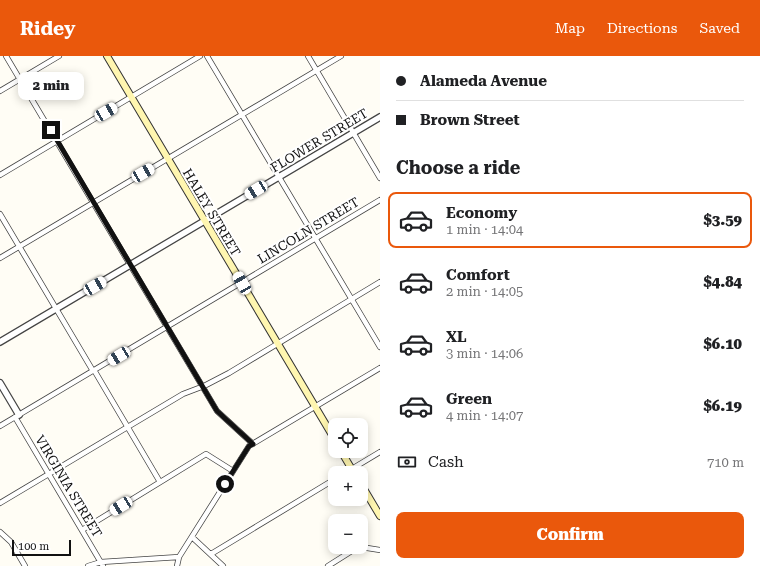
<!DOCTYPE html>
<html lang="en">
<head>
<meta charset="utf-8">
<style>
  body { margin:0; font-family:"Roboto Serif",serif; background:#f6f6f6; color:#202124; height:100vh; display:flex; flex-direction:column; font-size:15px; white-space:nowrap }
  * { box-sizing:border-box; margin:0 }
  p { font-size:13px; color:#757577 }
  .icon { flex:none; width:22px; height:22px; fill:none; stroke:currentColor; stroke-width:2; stroke-linecap:round; stroke-linejoin:round }
  .map { position:relative; flex:1; overflow:hidden }
  .details { display:flex; flex-direction:column; background:#fff; width:380px }
  .details>* { flex:none }
  .hud { display:grid; align-content:center; height:88px; padding:0 16px; background:#fff }
  .tools { position:absolute; left:328px; top:362px; display:grid; gap:8px }
  .tools a { display:grid; place-items:center; width:40px; height:40px; border-radius:8px; background:#fff; box-shadow:0 2px 10px #0003; font-size:20px }
  .scale { position:absolute; left:12px; bottom:10px; width:59px; box-sizing:border-box; padding-left:4px; border:2px solid #111; border-top:0; font-size:11px; line-height:14px; white-space:nowrap; color:#111; -webkit-text-stroke:3px #fff; paint-order:stroke }
  .end { position:absolute; width:18px; height:18px; margin:-9px; border:5px solid #111; background:#fff; box-shadow:0 0 0 2px #fff }
  .from { border-radius:50% }
  .bubble { position:absolute; height:28px; border-radius:8px; background:#fff; box-shadow:0 2px 10px #0003; font-size:13px; font-weight:800; line-height:28px; text-align:center }
  .car { position:absolute; width:12px; height:24px; margin:-12px -6px; border-radius:5px; box-shadow:0 0 3px 1px #0007; background:linear-gradient(#fff 24%,#345 0 40%,#fff 0 76%,#345 0 86%,#fff 0) }
  .hud b { display:flex; align-items:center; gap:14px; height:38px; font-size:15px }
  .hud b+b { border-top:1px solid #e0e0e0 }
  .hud i { width:10px; height:10px; background:#202124 }
  ul { padding:0; list-style:none }
  li { display:flex; align-items:center; gap:12px; height:56px; margin:0 8px 6px; padding:0 8px; border:2px solid transparent; border-radius:8px }
  li div { flex:1 }
  li b { display:block; font-size:15px }
  li em { font-style:normal; font-weight:800 }
  li.current { border-color:#ea580c }
  li>.icon { width:36px; height:36px; stroke-width:1.5 }
  h2 { padding:0 16px; font-size:18px; line-height:48px }
  .pay { display:flex; align-items:center; gap:10px; height:44px; padding:0 16px; font-size:15px }
  .pay p { margin-inline-start:auto }
  .button { display:flex; gap:8px; margin-top:auto; padding:8px 16px }
  .button a { flex:1; height:46px; border-radius:8px; background:#ea580c; color:#fff; font-size:16px; font-weight:800; line-height:46px; text-align:center }
  header { display:flex; align-items:center; gap:24px; box-sizing:border-box; height:56px; padding:0 20px; background:#ea580c; color:#fff }
  header strong { font-size:19px }
  nav { display:flex; gap:22px; margin-inline-start:auto; font-size:14px }
  main { display:flex; flex:1; min-height:0 }
  .map>svg:first-child { display:block }
  .lines { fill:none; stroke-linecap:round; stroke-linejoin:round }
  .minor-casing { stroke:#444; stroke-width:6 }
  .tertiary-casing { stroke:#444; stroke-width:8 }
  .secondary-casing { stroke:#333; stroke-width:8 }
  .minor { stroke:#fff; stroke-width:4.5 }
  .tertiary { stroke:#fff; stroke-width:5.5 }
  .secondary { stroke:#fff6b0; stroke-width:6 }
  .route { stroke:#111; stroke-width:5 }
  .labels { text-anchor:middle; stroke-width:4; stroke-linejoin:round; paint-order:stroke }
  .street-label { font-size:13px; fill:#111; stroke:#fff }
</style>
</head>
<body>
<header>
<strong>Ridey</strong>
<nav><a>Map</a><a>Directions</a><a>Saved</a></nav>
</header>
<main>
<div class="map">
<svg width="380" height="510" viewBox="0 0 380 510">
  <rect width="100%" height="100%" fill="#fffdf5"/>
  <g class="lines">
    <defs>
      <path id="minor" d="M 6,0 L 217,355 L 253,388
        M 207,0 L 380,291
        M 308,0 L 380,122
        M 0,35 L 59,0
        M 0,119 L 200,0
        M 0,158 L 93,315
        M 0,202 L 341,0
        M 94,314 L 160,426
        M 15,361 L 103,510
        M 0,370 L 380,144
        M 345,417 L 380,396
        M 0,447 L 183,338 L 204,330 L 229,317 L 380,226
        M 82,474 L 206,398 L 233,415
        M 0,476 L 11,486 L 25,510
        M 192,481 L 223,510
        M 361,491 L 380,494
        M 211,498 L 335,423
        M 88,510 L 101,506 L 179,501
        M 177,510 L 179,501 L 249,390 L 380,312
        M 328,510 L 358,491"/>
      <path id="tertiary" d="M 0,286 L 380,61
        M 0,327 L 19,359"/>
      <path id="secondary" d="M 107,0 L 335,384
        M 341,395 L 354,417
        M 361,428 L 380,460"/>
    </defs>
    <!-- minor casing -->
    <use href="#minor" class="minor-casing"/>
    <!-- tertiary casing -->
    <use href="#tertiary" class="tertiary-casing"/>
    <!-- secondary casing -->
    <use href="#secondary" class="secondary-casing"/>
    <!-- minor -->
    <use href="#minor" class="minor"/>
    <!-- tertiary -->
    <use href="#tertiary" class="tertiary"/>
    <!-- secondary -->
    <use href="#secondary" class="secondary"/>
  </g>
  <g class="lines">
    <!-- route -->
    <path class="route" d="M 51,74 L 217,355 L 253,388 L 249,390 L 225,428"/>
  </g>
  <g class="labels">
    <!-- street labels -->
    <g class="street-label">
      <text transform="translate(319 84) rotate(-31)" y="5">FLOWER STREET</text>
      <text transform="translate(212 156) rotate(59)" y="5">HALEY STREET</text>
      <text transform="translate(308 174) rotate(-31)" y="5">LINCOLN STREET</text>
      <text transform="translate(69 430) rotate(59)" y="5">VIRGINIA STREET</text>
    </g>
  </g>
</svg>
<div class="tools">
<a><svg class="icon" aria-label="locate" viewBox="0 0 24 24"><circle cx="12" cy="12" r="6"/><path d="M12 2v4M12 18v4M2 12h4M18 12h4"/></svg></a>
<a>+</a>
<a>−</a>
</div>
<div class="scale">100 m</div>
<i class="end from" style="left:225px;top:428px"></i>
<i class="end" style="left:51px;top:74px"></i>
<div class="bubble" style="left:18px;top:16px;width:66px">2 min</div>
<i class="car" style="left:106px;top:56px;rotate:60deg"></i>
<i class="car" style="left:143px;top:117px;rotate:60deg"></i>
<i class="car" style="left:256px;top:134px;rotate:239deg"></i>
<i class="car" style="left:242px;top:227px;rotate:330deg"></i>
<i class="car" style="left:95px;top:230px;rotate:60deg"></i>
<i class="car" style="left:119px;top:300px;rotate:239deg"></i>
<i class="car" style="left:121px;top:450px;rotate:238deg"></i>
</div>
<section class="details">
<div class="hud">
<b><i class="from"></i>Alameda Avenue</b>
<b><i></i>Brown Street</b>
</div>
<h2>Choose a ride</h2>
<ul>
<li class="current"><svg class="icon" aria-label="car" viewBox="0 0 24 24"><path d="M5 17H2v-5l4-1 3-4h7l3 4 3 1v5h-3M9 17h6M6 11h13"/><circle cx="7" cy="17" r="2"/><circle cx="17" cy="17" r="2"/></svg><div><b>Economy</b><p>1 min · 14:04</p></div><em>$3.59</em></li>
<li><svg class="icon" aria-label="car" viewBox="0 0 24 24"><path d="M5 17H2v-5l4-1 3-4h7l3 4 3 1v5h-3M9 17h6M6 11h13"/><circle cx="7" cy="17" r="2"/><circle cx="17" cy="17" r="2"/></svg><div><b>Comfort</b><p>2 min · 14:05</p></div><em>$4.84</em></li>
<li><svg class="icon" aria-label="car" viewBox="0 0 24 24"><path d="M5 17H2v-5l4-1 3-4h7l3 4 3 1v5h-3M9 17h6M6 11h13"/><circle cx="7" cy="17" r="2"/><circle cx="17" cy="17" r="2"/></svg><div><b>XL</b><p>3 min · 14:06</p></div><em>$6.10</em></li>
<li><svg class="icon" aria-label="car" viewBox="0 0 24 24"><path d="M5 17H2v-5l4-1 3-4h7l3 4 3 1v5h-3M9 17h6M6 11h13"/><circle cx="7" cy="17" r="2"/><circle cx="17" cy="17" r="2"/></svg><div><b>Green</b><p>4 min · 14:07</p></div><em>$6.19</em></li>
</ul>
<div class="pay"><svg class="icon" aria-label="cash" viewBox="0 0 24 24"><path d="M3 7h18v10H3z"/><circle cx="12" cy="12" r="2"/></svg>Cash<p>710 m</p></div>
<div class="button"><a>Confirm</a></div>
</section>
</main>
</body>
</html>
